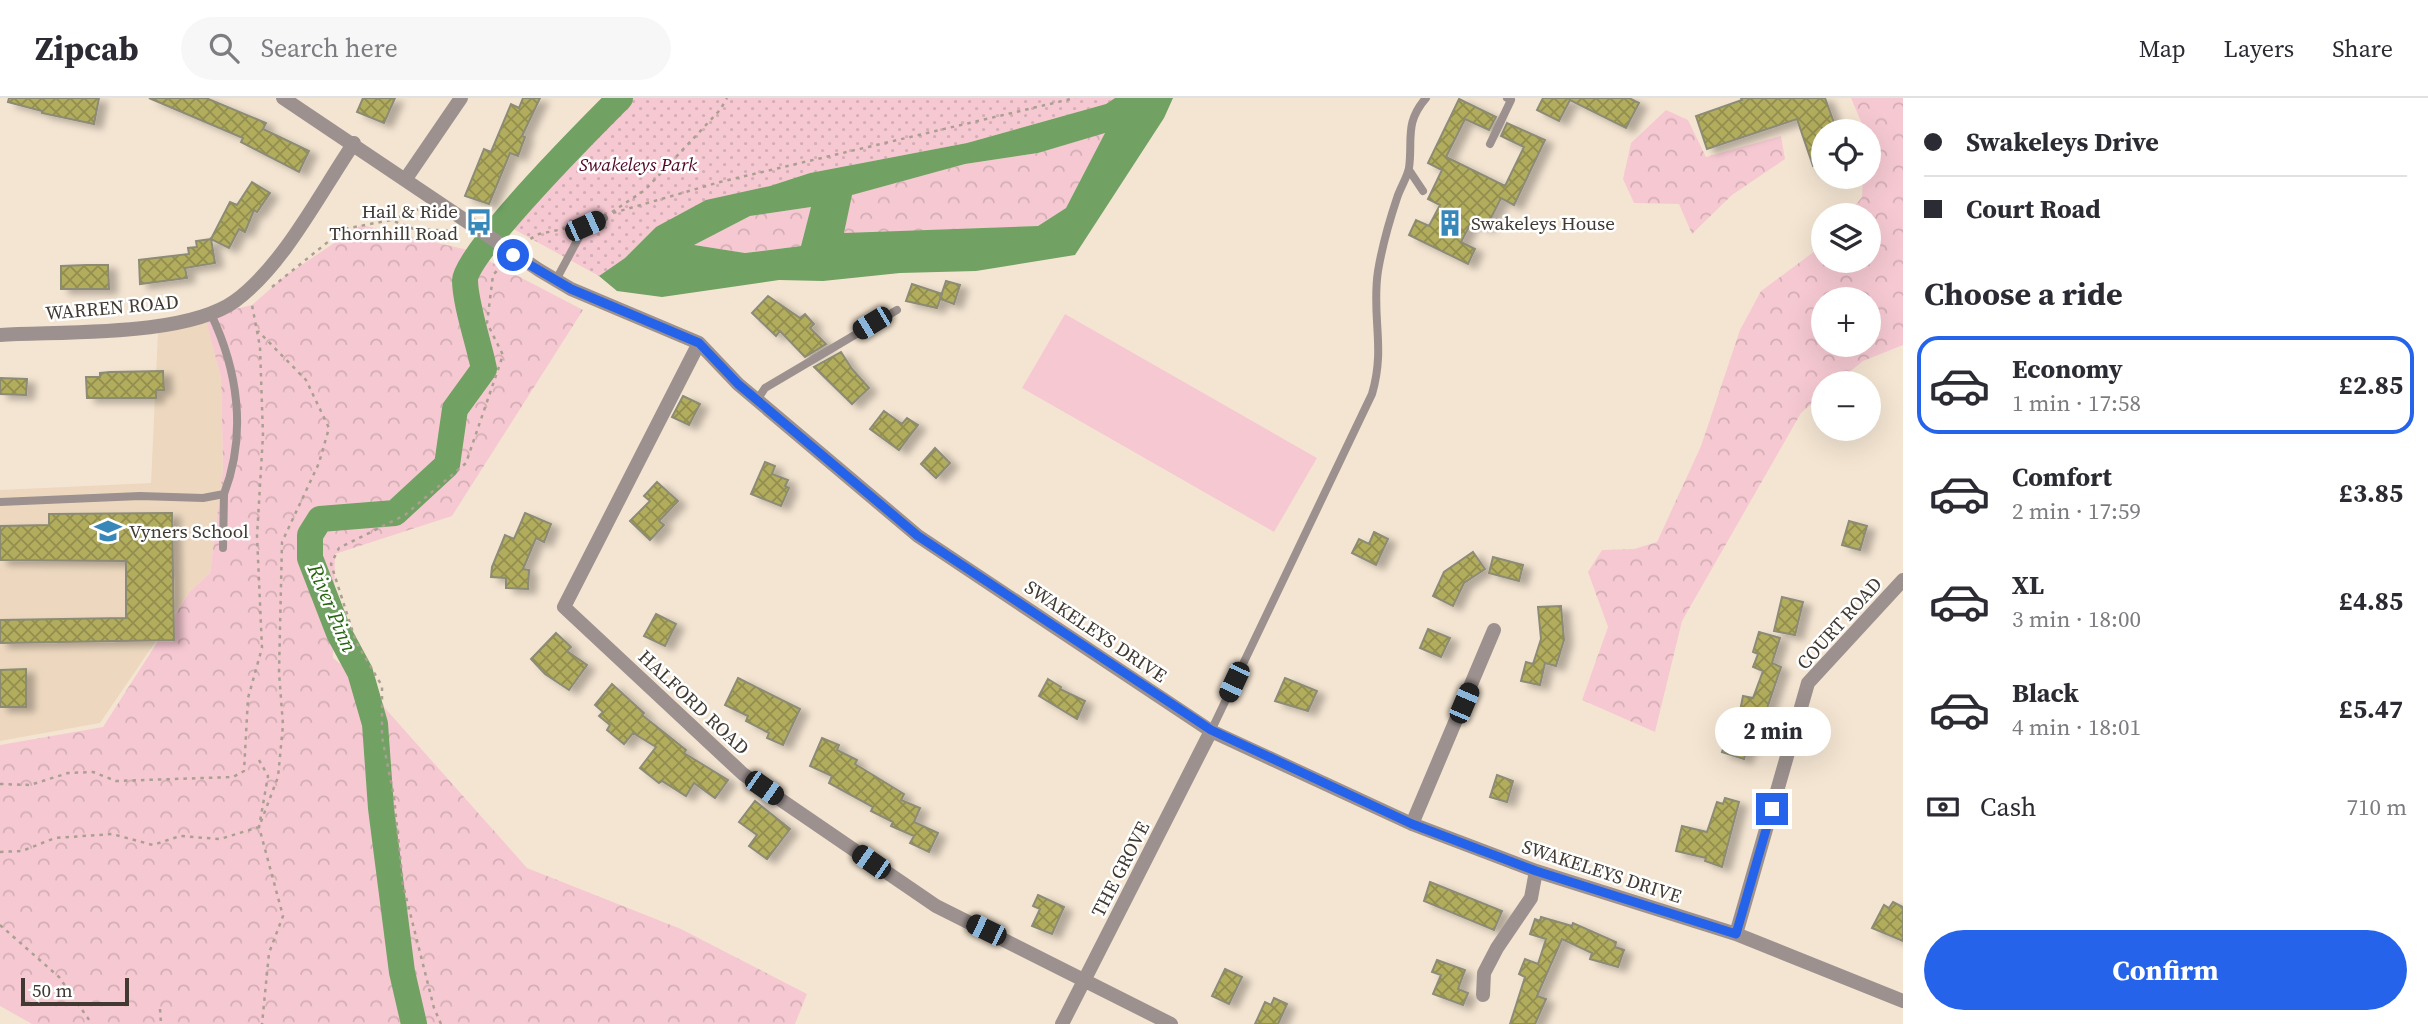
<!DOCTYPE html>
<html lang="en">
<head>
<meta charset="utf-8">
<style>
  body { margin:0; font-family:"Source Serif 4",serif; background:#f7f7f7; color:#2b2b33; height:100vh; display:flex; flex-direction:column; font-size:26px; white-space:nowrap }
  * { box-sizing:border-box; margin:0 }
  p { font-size:23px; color:#7c7c81 }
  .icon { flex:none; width:38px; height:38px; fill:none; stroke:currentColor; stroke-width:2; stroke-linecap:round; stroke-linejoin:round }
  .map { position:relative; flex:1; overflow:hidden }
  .sheet { display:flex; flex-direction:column; background:#fff; width:525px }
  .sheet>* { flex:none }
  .banner { display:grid; align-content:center; height:154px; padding:0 21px; background:#fff }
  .buttons { position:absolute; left:1811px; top:21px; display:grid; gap:14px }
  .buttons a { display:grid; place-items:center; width:70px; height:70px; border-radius:50%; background:#fff; box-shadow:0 7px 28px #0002; font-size:35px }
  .scale { position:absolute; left:21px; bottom:18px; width:108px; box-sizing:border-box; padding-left:7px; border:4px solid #403a33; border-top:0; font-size:19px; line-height:24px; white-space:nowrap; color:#403a33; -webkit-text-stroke:5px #fff; paint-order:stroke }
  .end { position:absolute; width:32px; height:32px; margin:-16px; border:9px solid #2563eb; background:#fff; box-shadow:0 0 0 4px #fff }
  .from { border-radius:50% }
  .bubble { position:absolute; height:49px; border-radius:24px; background:#fff; box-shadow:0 7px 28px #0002; font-size:23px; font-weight:700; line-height:49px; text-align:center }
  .car { position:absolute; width:21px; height:42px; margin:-21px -10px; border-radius:9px; box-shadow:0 0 5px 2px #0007; background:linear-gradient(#222 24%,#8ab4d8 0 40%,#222 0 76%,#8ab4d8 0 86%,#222 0) }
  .banner b { display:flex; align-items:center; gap:24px; height:66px; font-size:26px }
  .banner b+b { border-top:2px solid #e1e1e2 }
  .banner i { width:18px; height:18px; background:#2b2b33 }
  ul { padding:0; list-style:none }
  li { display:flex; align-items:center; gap:21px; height:98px; margin:0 14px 10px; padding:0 7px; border:4px solid transparent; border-radius:21px }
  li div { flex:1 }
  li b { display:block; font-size:26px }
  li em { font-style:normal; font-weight:700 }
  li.selected { border-color:#2563eb }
  li>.icon { width:63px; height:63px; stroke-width:1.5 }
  h2 { padding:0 21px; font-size:32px; line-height:84px }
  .pay { display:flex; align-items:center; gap:18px; height:77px; padding:0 21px; font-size:26px }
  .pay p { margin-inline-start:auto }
  .action { display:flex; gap:14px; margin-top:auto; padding:14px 21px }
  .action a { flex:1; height:80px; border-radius:42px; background:#2563eb; color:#fff; font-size:28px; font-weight:700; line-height:80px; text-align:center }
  header { display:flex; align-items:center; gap:42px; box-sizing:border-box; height:98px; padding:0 35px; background:#fff; border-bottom:2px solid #e1e1e2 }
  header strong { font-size:33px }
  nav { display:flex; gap:38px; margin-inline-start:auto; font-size:24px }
  .search { width:490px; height:63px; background:#f7f7f7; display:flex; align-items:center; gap:18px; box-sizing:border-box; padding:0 24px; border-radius:38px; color:#7c7c81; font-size:26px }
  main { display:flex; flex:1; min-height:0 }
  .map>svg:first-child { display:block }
  .built { fill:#edd8bf }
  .forest { fill:url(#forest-crowns); fill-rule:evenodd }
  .park { fill:url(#park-dots) }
  .pitch { fill:#f6c9d2 }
  .water { fill:#71a163; fill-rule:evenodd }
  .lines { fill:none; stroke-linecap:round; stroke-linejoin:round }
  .river { stroke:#71a163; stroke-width:26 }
  .building { fill:url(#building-cross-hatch); stroke:#8c8b76; stroke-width:2; filter:url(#shadow) }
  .path { stroke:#aa9f91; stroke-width:2.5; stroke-dasharray:3.5 5; stroke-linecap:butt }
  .lane { stroke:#9c918e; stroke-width:8 }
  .street { stroke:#9c918e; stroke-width:14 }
  .route { stroke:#2563eb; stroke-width:9 }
  .labels { text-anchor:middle; stroke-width:5; stroke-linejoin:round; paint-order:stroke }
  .park-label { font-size:19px; font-style:italic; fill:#4f0523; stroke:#fff }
  .poi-label { font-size:19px; fill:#403a33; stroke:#fff; text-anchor:start }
  .street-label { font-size:19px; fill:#403a33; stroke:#fff }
  .water-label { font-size:21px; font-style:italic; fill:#28660f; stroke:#fff }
</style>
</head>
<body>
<header>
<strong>Zipcab</strong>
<div class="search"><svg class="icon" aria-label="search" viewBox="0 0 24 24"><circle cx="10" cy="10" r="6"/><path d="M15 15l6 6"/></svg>Search here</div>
<nav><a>Map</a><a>Layers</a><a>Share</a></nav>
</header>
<main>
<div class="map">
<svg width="1903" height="926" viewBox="0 0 1903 926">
  <defs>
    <pattern id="forest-crowns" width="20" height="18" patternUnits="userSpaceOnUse" patternTransform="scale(1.75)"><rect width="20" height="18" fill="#f6c9d2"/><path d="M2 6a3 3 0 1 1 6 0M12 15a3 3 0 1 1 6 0" fill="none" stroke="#d4adb5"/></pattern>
    <pattern id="park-dots" width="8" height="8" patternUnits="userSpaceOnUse" patternTransform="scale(1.75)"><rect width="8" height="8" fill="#f6c9d2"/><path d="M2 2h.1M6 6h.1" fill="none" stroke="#d4adb5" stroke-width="1.8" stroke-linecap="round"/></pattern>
    <pattern id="building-cross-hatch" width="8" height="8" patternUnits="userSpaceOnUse" patternTransform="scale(1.75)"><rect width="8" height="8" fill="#b2ad5d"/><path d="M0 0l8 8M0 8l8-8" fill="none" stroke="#928e4d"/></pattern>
    <filter id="shadow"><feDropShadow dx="8" dy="4.5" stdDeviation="3.5" flood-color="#0004"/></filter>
  </defs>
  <rect width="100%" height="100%" fill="#f4e5d2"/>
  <!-- built -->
  <path class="built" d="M 208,224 L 221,280 L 223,373 L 210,475 L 190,493 L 100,625 L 0,643 L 0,392 L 151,385 L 158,233 Z"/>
  <!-- forest -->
  <path class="forest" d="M 1851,0 L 1903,0 L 1903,247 L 1863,263 L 1836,285 L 1824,285 L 1823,296 L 1801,315 L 1682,523 L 1655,634 L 1582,602 L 1608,529 L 1588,474 L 1602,452 L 1634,451 L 1657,444 L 1701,348 L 1740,232 L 1761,193 L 1823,147 L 1824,163 L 1869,163 L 1869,117 L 1848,117 L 1862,99 L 1863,79 L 1869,79 L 1869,33 L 1865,33 ZM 1824,201 L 1869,201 L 1869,247 L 1824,247 Z
    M 1666,12 L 1688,22 L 1706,59 L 1781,38 L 1785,61 L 1732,97 L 1692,136 L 1679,106 L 1634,105 L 1623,81 L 1631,45 Z
    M 1106,34 L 1066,110 L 1038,128 L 844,136 L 851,97 L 965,66 L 1038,55 Z
    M 811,109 L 801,148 L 745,155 L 693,147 L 750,118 Z
    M 361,127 L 468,152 L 583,212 L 452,418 L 335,456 L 333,560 L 360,582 L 527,770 L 681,831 L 807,896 L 795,926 L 32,926 L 0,908 L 0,647 L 103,629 L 190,493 L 210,475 L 223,372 L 221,280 L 205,218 L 252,207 L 285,178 Z"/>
  <!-- park -->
  <path class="park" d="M 614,0 L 1115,0 L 1106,6 L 967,45 L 810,75 L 770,88 L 656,129 L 625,160 L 599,178 L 497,122 Z"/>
  <!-- pitch -->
  <path class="pitch" d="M 1065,216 L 1317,360 L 1274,434 L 1022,290 Z"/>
  <!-- water -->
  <path class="water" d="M 1115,0 L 1173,0 L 1164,20 L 1075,157 L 976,173 L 900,175 L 823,183 L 779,182 L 662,199 L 617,193 L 599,178 L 625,160 L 656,129 L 706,102 L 770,88 L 810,75 L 967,45 L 1106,6 ZM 1105,35 L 1066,110 L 1038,128 L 844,135 L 852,97 L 965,66 L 1038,55 ZM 811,109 L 801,148 L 745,155 L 694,147 L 750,118 Z"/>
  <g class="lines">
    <!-- river -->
    <path class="river" d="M 414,926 L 402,874 L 381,710 L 375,626 L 360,574 L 339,535 L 310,460 L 310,437 L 320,421 L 395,415 L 447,367 L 455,311 L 484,271 C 479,246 465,205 465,182 C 464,156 595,25 620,0"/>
  </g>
  <!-- building -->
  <path class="building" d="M 9,0 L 99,0 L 94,26 L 42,15 L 42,13 L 8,4 Z
    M 149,0 L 206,0 L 266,25 L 263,31 L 309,53 L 299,74 L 241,44 L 243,40 Z
    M 363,0 L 395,0 L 384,25 L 357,14 Z
    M 523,0 L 540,0 L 522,38 L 525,39 L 518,58 L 510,55 L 489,106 L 465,98 L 484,51 L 491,54 L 511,6 L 519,10 Z
    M 1543,0 L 1629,0 L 1639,5 L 1626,30 L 1570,2 L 1559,23 L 1537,12 Z
    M 1741,0 L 1825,0 L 1837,33 L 1824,33 L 1824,64 L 1813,68 L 1797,21 L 1707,51 L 1696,18 L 1742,2 Z
    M 1459,1 L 1496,19 L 1489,32 L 1465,21 L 1446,59 L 1505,88 L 1524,49 L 1501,38 L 1507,25 L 1545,42 L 1514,107 L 1501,100 L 1486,130 L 1472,123 L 1461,144 L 1475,151 L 1468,166 L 1409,137 L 1416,122 L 1429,128 L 1440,107 L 1428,101 L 1442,72 L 1428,65 Z
    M 252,84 L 270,95 L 257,114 L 254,112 L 245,134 L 239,131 L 229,150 L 211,141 L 215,165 L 185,170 L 187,180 L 140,186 L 139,162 L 189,156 L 188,150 L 197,149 L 196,143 L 211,141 L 230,104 L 237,107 Z
    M 87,167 L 108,167 L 109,191 L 61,191 L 61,168 Z
    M 946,183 L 960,187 L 954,206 L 940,201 Z
    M 912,186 L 942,196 L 937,210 L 906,203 Z
    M 768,198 L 800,220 L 805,216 L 814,226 L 810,230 L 826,246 L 805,259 L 780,233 L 776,238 L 752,215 Z
    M 841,254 L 852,271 L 869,290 L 852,306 L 814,269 Z
    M 163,273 L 164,292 L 156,292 L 156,300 L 87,300 L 86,279 L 100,279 L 100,275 L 110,274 Z
    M 0,280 L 27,281 L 26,297 L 0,296 Z
    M 683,298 L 700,306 L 689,327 L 672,319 Z
    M 884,313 L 902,326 L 907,320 L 918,327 L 899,352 L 870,331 Z
    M 935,350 L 950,365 L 936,380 L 921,366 Z
    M 765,364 L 775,368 L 772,376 L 788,382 L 785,388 L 789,390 L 781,408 L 751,396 Z
    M 657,384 L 678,403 L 659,423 L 664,427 L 650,442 L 630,423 L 650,403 L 644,398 Z
    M 172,415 L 174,542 L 0,545 L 0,522 L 126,520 L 126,463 L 0,462 L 0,428 L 49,427 L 49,416 Z
    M 525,415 L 551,426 L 544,444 L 536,440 L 523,471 L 529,472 L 528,491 L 506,490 L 506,480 L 491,479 L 492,469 L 505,437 L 514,441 Z
    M 1849,423 L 1867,428 L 1860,452 L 1842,447 Z
    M 1374,434 L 1388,441 L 1376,467 L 1352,455 L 1359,441 L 1369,446 Z
    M 1473,454 L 1485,471 L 1464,485 L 1453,508 L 1433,498 L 1444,474 Z
    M 1493,459 L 1523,467 L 1519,483 L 1489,475 Z
    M 1782,499 L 1803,504 L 1795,537 L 1774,533 Z
    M 1561,508 L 1564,542 L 1556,568 L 1545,565 L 1540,587 L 1521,583 L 1526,564 L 1533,566 L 1541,541 L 1538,509 Z
    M 656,516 L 676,526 L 665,548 L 644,538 Z
    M 1428,531 L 1450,540 L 1441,559 L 1420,550 Z
    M 1759,534 L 1780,540 L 1772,565 L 1781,569 L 1761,628 L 1759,627 L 1752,648 L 1748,647 L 1744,661 L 1722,654 L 1728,636 L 1735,638 L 1743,598 L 1753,600 L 1763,573 L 1753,569 L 1758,556 L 1753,554 Z
    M 556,535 L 571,549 L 567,553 L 587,567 L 569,592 L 545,576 L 531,561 Z
    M 26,571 L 26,609 L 0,609 L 0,572 Z
    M 738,580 L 800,611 L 783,647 L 767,640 L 769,635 L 746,623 L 748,618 L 725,607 Z
    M 1285,580 L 1317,593 L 1308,613 L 1275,603 Z
    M 1048,581 L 1061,589 L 1060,591 L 1085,603 L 1077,621 L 1039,598 Z
    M 612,586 L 644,615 L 642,617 L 686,652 L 684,655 L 728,682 L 715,700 L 694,685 L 686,698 L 662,683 L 659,685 L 640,670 L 656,649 L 633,635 L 624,646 L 607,632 L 610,627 L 599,618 L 603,614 L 595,607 Z
    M 822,640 L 839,647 L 837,652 L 857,662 L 855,666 L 904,696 L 901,702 L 920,710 L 914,724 L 938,735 L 929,754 L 910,745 L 914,738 L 891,728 L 893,724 L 871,713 L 873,709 L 829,685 L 832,678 L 810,668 Z
    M 1497,677 L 1513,683 L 1507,704 L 1490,699 Z
    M 1725,700 L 1739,704 L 1722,769 L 1705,763 L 1706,760 L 1676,753 L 1682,728 L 1707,734 L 1717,704 L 1723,706 Z
    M 755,703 L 790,731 L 767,761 L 749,748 L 757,737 L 739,724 Z
    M 1430,784 L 1502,813 L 1494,832 L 1424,803 Z
    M 1038,797 L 1064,809 L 1052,836 L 1032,828 L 1040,811 L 1033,808 Z
    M 1893,804 L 1903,809 L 1903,843 L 1872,830 L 1884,807 L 1889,810 Z
    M 1541,819 L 1572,828 L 1573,825 L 1616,844 L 1615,849 L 1624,852 L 1618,869 L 1590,861 L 1592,855 L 1562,841 L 1537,898 L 1546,901 L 1535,926 L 1510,926 L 1525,879 L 1519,876 L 1525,861 L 1538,866 L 1546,841 L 1530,836 L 1535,821 L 1540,823 Z
    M 1437,862 L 1465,872 L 1458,891 L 1468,895 L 1463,907 L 1433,896 L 1441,877 L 1432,874 Z
    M 1225,871 L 1242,879 L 1229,906 L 1212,898 Z
    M 1274,900 L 1287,906 L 1278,926 L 1255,926 L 1265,904 L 1271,907 Z"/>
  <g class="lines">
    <!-- path -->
    <path class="path" d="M 612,114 L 645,92 L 720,12 L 727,0
      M 613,115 L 720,84 L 1075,0
      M 391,122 L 421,110
      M 523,145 L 539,136 L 573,129
      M 272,189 L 344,131 L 391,122 L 414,131 L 454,133
      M 259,662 L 268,678 L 259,729 L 283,818 L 269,855 L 262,926
      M 0,686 L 30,687 L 68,675 L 93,674 L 116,683 L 233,679 L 244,673 L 248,600 L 262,550 L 257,438 L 263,337 L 260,249 L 252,207
      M 0,754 L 22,753 L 55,740 L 112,736 L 153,747 L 180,738 L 220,741 L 259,729 L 278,679 L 283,627 L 279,574 L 282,444 L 319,365 L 329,330 L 306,282 L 258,233
      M 0,827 L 59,879 L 92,926
      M 160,911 L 161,926
      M 441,926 L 434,910 L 403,787 L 394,699 L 382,639 L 382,588 L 356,544 L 331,466 L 339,450 L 405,417 L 466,365 L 503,257 L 487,225 L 493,177 L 504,165"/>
    <!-- lane -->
    <path class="lane" d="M 1490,46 L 1511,2 L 1507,0
      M 1409,72 L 1423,93
      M 556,182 L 585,128 L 604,120
      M 757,302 L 765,290 L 897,212
      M 0,404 L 140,398 L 203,400 L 224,396 C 247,336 238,273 211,216
      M 223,450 L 224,396
      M 1211,633 L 1372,296 C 1386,249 1371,218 1378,173 C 1382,149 1389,124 1397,100 C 1400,90 1407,80 1409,70 C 1413,42 1404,25 1426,0"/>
    <!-- street -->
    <path class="street" d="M 283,0 L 539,172 L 571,191 L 699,245 L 738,286 L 918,438 L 1211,633 L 1412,726 L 1536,773 L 1736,836 L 1903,903
      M 405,82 L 461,0
      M 0,237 C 63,233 185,239 235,203 C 284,167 320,95 354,45
      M 699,245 L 564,509 L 743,676 L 936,808 L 1171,926
      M 1412,726 L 1494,532
      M 1736,836 L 1808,585 L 1903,482
      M 1483,897 L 1484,875 L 1497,850 L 1531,800 L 1536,773
      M 1062,926 L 1211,633"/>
  </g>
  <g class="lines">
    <!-- route -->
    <path class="route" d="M 513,157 L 571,191 L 699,245 L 738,286 L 918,438 L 1211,632 L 1412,726 L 1536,773 L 1736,836 L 1772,711"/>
  </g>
  <!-- icons -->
  <defs>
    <symbol id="bus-bare" viewBox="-9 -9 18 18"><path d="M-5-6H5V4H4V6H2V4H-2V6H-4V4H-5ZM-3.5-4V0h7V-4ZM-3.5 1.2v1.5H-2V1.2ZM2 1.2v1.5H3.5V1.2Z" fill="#3887b9" stroke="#fff" stroke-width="2.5" paint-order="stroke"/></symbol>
    <symbol id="building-bare" viewBox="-9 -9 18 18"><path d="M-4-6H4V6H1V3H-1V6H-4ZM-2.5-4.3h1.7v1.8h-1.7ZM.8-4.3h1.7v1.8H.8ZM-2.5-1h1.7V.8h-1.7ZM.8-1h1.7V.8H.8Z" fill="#3887b9" stroke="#fff" stroke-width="2.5" paint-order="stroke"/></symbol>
    <symbol id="school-bare" viewBox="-9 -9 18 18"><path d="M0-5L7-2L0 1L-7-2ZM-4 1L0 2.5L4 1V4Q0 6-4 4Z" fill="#3887b9" stroke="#fff" stroke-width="2.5" paint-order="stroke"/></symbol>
  </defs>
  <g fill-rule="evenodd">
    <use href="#bus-bare" x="460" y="105" width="38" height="38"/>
    <use href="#building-bare" x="1431" y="106" width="38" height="38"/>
    <use href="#school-bare" x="89" y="414" width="38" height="38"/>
  </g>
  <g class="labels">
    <!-- park labels -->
    <g class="park-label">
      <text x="638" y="73">Swakeleys Park</text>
    </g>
    <!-- poi labels -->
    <g class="poi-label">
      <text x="458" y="120" text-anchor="end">Hail &amp; Ride<tspan x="458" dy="22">Thornhill Road</tspan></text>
      <text x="1471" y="132">Swakeleys House</text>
      <text x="129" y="440">Vyners School</text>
    </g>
    <!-- street labels -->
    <g class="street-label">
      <text transform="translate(112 209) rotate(-5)" y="7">WARREN ROAD</text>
      <text transform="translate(1839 525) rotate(-48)" y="7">COURT ROAD</text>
      <text transform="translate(1096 533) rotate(34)" y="7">SWAKELEYS DRIVE</text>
      <text transform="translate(694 604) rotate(43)" y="7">HALFORD ROAD</text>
      <text transform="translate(1120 771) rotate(-63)" y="7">THE GROVE</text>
      <text transform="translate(1602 773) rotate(18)" y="7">SWAKELEYS DRIVE</text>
    </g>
    <!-- water labels -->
    <g class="water-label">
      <text transform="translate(332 510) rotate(67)" y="7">River Pinn</text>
    </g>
  </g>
</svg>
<div class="buttons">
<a><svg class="icon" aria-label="locate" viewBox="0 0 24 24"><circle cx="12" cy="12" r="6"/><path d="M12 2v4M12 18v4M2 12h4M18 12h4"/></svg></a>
<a><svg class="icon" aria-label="layers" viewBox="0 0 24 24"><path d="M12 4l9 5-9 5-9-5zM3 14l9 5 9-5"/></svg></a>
<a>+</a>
<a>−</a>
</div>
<div class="scale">50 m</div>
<i class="end from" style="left:513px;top:157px"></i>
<i class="end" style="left:1772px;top:711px"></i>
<div class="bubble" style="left:1715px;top:609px;width:116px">2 min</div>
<i class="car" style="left:585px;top:128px;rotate:66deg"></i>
<i class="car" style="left:872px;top:225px;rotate:239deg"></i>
<i class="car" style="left:1234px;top:584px;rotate:205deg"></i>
<i class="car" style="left:1464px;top:605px;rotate:23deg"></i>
<i class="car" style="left:764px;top:690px;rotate:125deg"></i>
<i class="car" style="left:871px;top:764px;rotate:305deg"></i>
<i class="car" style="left:986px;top:832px;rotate:296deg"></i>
</div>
<section class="sheet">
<div class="banner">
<b><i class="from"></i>Swakeleys Drive</b>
<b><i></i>Court Road</b>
</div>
<h2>Choose a ride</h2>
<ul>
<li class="selected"><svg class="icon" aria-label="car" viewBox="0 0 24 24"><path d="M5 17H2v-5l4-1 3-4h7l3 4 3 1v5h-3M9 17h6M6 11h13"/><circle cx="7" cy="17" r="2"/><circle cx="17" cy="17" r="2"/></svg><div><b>Economy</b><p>1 min · 17:58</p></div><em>£2.85</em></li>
<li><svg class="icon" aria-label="car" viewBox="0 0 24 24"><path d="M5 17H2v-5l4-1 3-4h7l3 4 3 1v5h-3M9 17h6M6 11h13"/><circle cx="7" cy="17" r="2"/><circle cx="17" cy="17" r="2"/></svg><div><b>Comfort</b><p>2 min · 17:59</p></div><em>£3.85</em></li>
<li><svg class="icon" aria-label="car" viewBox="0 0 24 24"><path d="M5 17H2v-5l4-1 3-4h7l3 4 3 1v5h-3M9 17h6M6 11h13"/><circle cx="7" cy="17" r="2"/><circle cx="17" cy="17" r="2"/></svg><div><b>XL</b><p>3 min · 18:00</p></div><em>£4.85</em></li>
<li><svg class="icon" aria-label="car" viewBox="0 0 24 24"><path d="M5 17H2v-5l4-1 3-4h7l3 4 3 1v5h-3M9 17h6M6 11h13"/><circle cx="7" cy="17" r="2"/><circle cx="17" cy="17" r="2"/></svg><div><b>Black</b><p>4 min · 18:01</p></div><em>£5.47</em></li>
</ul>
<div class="pay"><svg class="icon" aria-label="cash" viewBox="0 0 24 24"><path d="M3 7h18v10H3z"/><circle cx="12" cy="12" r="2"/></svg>Cash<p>710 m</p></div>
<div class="action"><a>Confirm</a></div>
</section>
</main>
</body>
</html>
